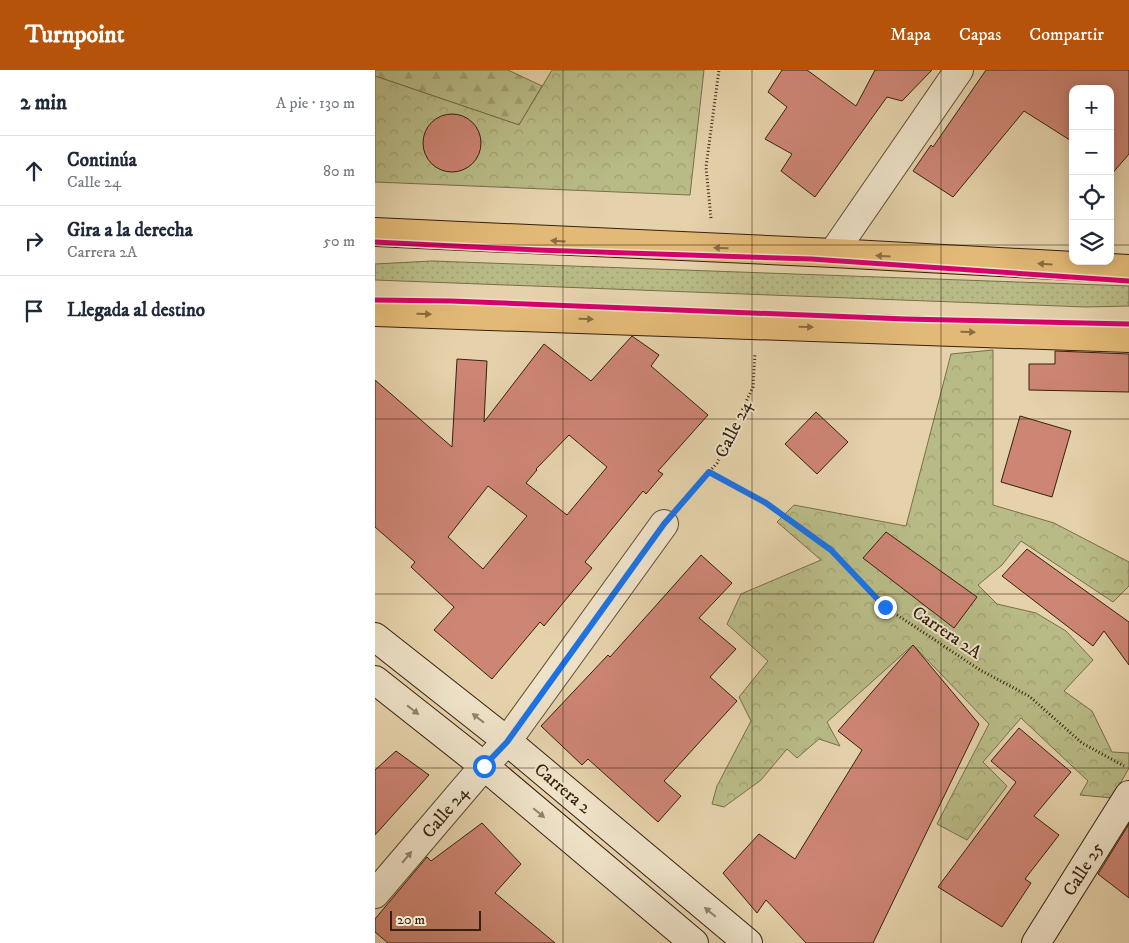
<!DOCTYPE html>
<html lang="es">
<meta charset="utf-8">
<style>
body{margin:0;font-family:"IM FELL DW Pica",serif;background:#f6f6f7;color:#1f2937}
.controls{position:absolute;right:15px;top:15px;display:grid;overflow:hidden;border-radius:10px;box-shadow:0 2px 12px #0003}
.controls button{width:45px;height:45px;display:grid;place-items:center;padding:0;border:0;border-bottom:1px solid #e0e1e3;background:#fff;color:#1f2937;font:25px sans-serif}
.scale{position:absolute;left:15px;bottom:12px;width:91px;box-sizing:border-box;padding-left:5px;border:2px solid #372010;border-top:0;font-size:14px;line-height:18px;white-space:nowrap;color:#372010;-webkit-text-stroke:4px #eee2c8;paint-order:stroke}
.stop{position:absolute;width:15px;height:15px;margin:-11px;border:4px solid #1a73e8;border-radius:50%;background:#fff}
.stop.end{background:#1a73e8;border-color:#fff;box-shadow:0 1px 5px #0008}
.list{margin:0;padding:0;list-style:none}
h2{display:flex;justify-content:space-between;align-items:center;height:65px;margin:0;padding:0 20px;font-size:21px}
h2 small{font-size:16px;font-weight:400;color:#747a83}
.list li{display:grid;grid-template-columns:32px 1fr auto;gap:15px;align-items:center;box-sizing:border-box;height:70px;padding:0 20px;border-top:1px solid #e0e1e3}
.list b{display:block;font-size:19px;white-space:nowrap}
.list p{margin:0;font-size:16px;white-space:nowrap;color:#747a83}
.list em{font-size:16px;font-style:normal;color:#747a83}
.icon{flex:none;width:28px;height:28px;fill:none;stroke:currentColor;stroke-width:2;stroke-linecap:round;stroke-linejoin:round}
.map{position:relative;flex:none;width:754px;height:873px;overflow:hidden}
header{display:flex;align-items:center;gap:30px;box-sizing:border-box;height:70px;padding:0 25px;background:#b45309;color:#fff}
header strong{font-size:24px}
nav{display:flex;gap:28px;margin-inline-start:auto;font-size:18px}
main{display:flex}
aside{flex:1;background:#fff}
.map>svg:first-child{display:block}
.forest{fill:url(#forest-firs);stroke:#786e4b}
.park{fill:url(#park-crowns);stroke:#786e4b}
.garden{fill:url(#garden-dots);stroke:#786e4b}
.building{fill:#cd8574;stroke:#372010;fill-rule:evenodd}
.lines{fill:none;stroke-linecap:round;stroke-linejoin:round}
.street-casing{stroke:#624c37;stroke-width:30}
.secondary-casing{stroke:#372010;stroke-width:30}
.primary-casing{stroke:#372010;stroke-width:30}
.path{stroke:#372010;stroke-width:3;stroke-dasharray:1 2.5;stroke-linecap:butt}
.street{stroke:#eee2c8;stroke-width:28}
.secondary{stroke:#eee2c8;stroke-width:28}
.primary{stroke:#e2b976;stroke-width:28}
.cycleway-casing{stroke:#eee2c8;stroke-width:8}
.cycleway{stroke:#d6006c;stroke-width:5}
.oneway{fill:#8c6c43}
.oneway2{fill:#92816c}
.route{stroke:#1a73e8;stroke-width:6}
.grid{fill:none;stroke:#372010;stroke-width:1;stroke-opacity:0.55}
.labels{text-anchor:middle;stroke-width:4;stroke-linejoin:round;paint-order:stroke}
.street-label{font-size:18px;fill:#372010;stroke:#eee2c8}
</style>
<header>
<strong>Turnpoint</strong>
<nav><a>Mapa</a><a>Capas</a><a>Compartir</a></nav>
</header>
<main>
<aside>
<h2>2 min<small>A pie · 130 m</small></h2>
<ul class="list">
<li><svg class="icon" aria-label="ahead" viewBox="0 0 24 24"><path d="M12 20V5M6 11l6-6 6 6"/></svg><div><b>Continúa</b><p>Calle 24</p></div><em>80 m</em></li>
<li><svg class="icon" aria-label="right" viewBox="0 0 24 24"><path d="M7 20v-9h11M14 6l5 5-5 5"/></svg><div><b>Gira a la derecha</b><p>Carrera 2A</p></div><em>50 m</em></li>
<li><svg class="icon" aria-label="arrive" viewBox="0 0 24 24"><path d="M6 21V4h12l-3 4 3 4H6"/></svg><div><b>Llegada al destino</b></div></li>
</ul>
</aside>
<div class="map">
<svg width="754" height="873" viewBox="0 0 754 873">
<defs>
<pattern id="forest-firs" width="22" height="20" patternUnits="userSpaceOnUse" patternTransform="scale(1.25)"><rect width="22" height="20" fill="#b8bb86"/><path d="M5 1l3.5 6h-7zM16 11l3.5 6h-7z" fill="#9fa073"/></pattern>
<pattern id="park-crowns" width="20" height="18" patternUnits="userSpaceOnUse" patternTransform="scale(1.25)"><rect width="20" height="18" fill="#b8bb86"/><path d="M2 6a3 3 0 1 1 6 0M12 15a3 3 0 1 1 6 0" fill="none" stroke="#9fa073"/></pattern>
<pattern id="garden-dots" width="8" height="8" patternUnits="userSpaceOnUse" patternTransform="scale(1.25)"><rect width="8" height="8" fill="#b8bb86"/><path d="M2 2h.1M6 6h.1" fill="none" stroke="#9fa073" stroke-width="1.8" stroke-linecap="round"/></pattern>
</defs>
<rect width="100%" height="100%" fill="#e5d2ab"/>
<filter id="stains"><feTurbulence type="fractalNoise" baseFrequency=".004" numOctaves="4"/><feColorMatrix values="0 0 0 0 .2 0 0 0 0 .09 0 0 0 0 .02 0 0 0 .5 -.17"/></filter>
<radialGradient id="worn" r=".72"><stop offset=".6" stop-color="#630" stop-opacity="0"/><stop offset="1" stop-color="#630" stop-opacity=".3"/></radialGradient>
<path class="forest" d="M0,0H133L167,16L144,55L0,6Z"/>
<g class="park">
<path d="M177,0H329L315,125L0,112V6L144,55Z"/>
<path d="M618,280V435L679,453L754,492V516L738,532L646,471L627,495L603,515L622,534L661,543L691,561L718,590L689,621L717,641L737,682L754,683V698L737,728L705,725L713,711L646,648L608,692L632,716L592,770L562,754L614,654L538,575L452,652L465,676L444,669L422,688L412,679L386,710L349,737L337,734L342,716L376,651L364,627L393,591L352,554L366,524L446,490L402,452L419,435L531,456L576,284Z"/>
</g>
<path class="garden" d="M57,191L754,216V236L711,237L0,210V194Z"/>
<g class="building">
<path d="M407,0H432L481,36L500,0H557L527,31L512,27L440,127L406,101L417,84L390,69L412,37L393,22Z"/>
<path d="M611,0H754V84L735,106V19H698V72L649,41L578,127L538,101L556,75L558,77Z"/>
<circle cx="77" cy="73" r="29"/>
<path d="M257,266L284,285L276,296L333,345L283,401L288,404L271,424L268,421L210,492L217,498L169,556L165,552L117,609L59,560L79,537L36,497L40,492L0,457V310L77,377L82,289L112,291L109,352L169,274L216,311ZM194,365L232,397L192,445L151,413L162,400L161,399ZM113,416L152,446L108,499L73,467Z"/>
<path d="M680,281L754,284V322L654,320V294H680Z"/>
<path d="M441,342L473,372L442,404L410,374Z"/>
<path d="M645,346L696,361L677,427L626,412Z"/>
<path d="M511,462L602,527L579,558L488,488Z"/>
<path d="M652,479L754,552V595L729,561L718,576L627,506Z"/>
<path d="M326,485L357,513L324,548L361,579L335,607L362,631L289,711L306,726L283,752L213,689L207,695L166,656L233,585L235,587Z"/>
<path d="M538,575L604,654L498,873H431L391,830L382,843L348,803L384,764L420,789L487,680L463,661Z"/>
<path d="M644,658L696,702L659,746L684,765L650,809L656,813L627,857L563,817L641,712L616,691Z"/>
<path d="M21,681L54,705L0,765V700Z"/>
<path d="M107,753L146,794L120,823L180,873H13L0,862V849L52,787L56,791Z"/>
<path d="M754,754V828L723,804Z"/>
</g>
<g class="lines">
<defs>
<g id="street">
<path d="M458,183L584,0"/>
<path d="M0,824L109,696L132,671L289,454"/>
</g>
<g id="secondary">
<path d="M0,567L132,671L373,873"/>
<path d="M0,610L109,696L319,873"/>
<path d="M661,873L754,725"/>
</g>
<g id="primary">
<path d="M0,162L458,183L754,199"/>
<path d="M0,242L754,268"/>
</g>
</defs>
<use href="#street" class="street-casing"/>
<use href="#secondary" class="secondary-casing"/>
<use href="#primary" class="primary-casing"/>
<g class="path">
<path d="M336,148L331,97L344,0"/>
<path d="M334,402L391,433L456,480L510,537L605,600L654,626L707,673L749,696"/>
<path d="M307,433L342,393L378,317L380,283"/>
</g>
<use href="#street" class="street"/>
<use href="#secondary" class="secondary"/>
<use href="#primary" class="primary"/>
<defs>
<g id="cycleway">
<path d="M0,172L162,180L436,189L754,211"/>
<path d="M0,230L76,231L530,249L754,254"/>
</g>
</defs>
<use href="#cycleway" class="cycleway-casing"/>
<use href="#cycleway" class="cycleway"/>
</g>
<defs><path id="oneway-solid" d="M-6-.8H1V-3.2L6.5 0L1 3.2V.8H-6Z" transform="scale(1.25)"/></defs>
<g class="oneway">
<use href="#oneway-solid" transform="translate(183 171) rotate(-177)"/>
<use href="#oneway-solid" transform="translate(346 178) rotate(-178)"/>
<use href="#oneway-solid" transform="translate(508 186) rotate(-177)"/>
<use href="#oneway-solid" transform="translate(670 194) rotate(-177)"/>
<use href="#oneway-solid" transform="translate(49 244) rotate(2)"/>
<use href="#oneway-solid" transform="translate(211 249) rotate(2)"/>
<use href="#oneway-solid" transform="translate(431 257) rotate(2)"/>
<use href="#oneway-solid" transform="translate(593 262) rotate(2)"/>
</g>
<g class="oneway2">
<use href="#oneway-solid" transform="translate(38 640) rotate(38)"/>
<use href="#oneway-solid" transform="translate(103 648) rotate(-142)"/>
<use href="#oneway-solid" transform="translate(164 743) rotate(40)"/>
<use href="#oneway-solid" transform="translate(32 787) rotate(-50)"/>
<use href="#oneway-solid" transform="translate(335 842) rotate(-140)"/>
</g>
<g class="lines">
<path class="route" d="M109,696L132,672L289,454L334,402L391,433L456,480L510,537"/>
</g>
<path class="grid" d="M188,0V873M377,0V873M566,0V873M0,175H698M735,175H754M0,349H754M0,524H754M0,698H754"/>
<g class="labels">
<g class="street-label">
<text transform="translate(358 359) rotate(-64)" y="6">Calle 24</text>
<text transform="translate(572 562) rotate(34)" y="6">Carrera 2A</text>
<text transform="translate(188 718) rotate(40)" y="6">Carrera 2</text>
<text transform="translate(70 742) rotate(-50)" y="6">Calle 24</text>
<text transform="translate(708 799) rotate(-58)" y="6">Calle 25</text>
</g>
</g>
<rect width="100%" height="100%" filter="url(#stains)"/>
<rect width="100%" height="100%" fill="url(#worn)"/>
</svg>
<div class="controls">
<button>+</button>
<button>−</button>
<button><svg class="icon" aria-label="locate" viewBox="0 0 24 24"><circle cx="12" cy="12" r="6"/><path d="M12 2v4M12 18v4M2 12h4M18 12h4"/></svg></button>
<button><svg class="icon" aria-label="layers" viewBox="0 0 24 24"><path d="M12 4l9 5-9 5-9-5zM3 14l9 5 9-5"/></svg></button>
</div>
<div class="scale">20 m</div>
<div class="stop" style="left:109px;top:696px"></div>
<div class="stop end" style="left:510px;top:537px"></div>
</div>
</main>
